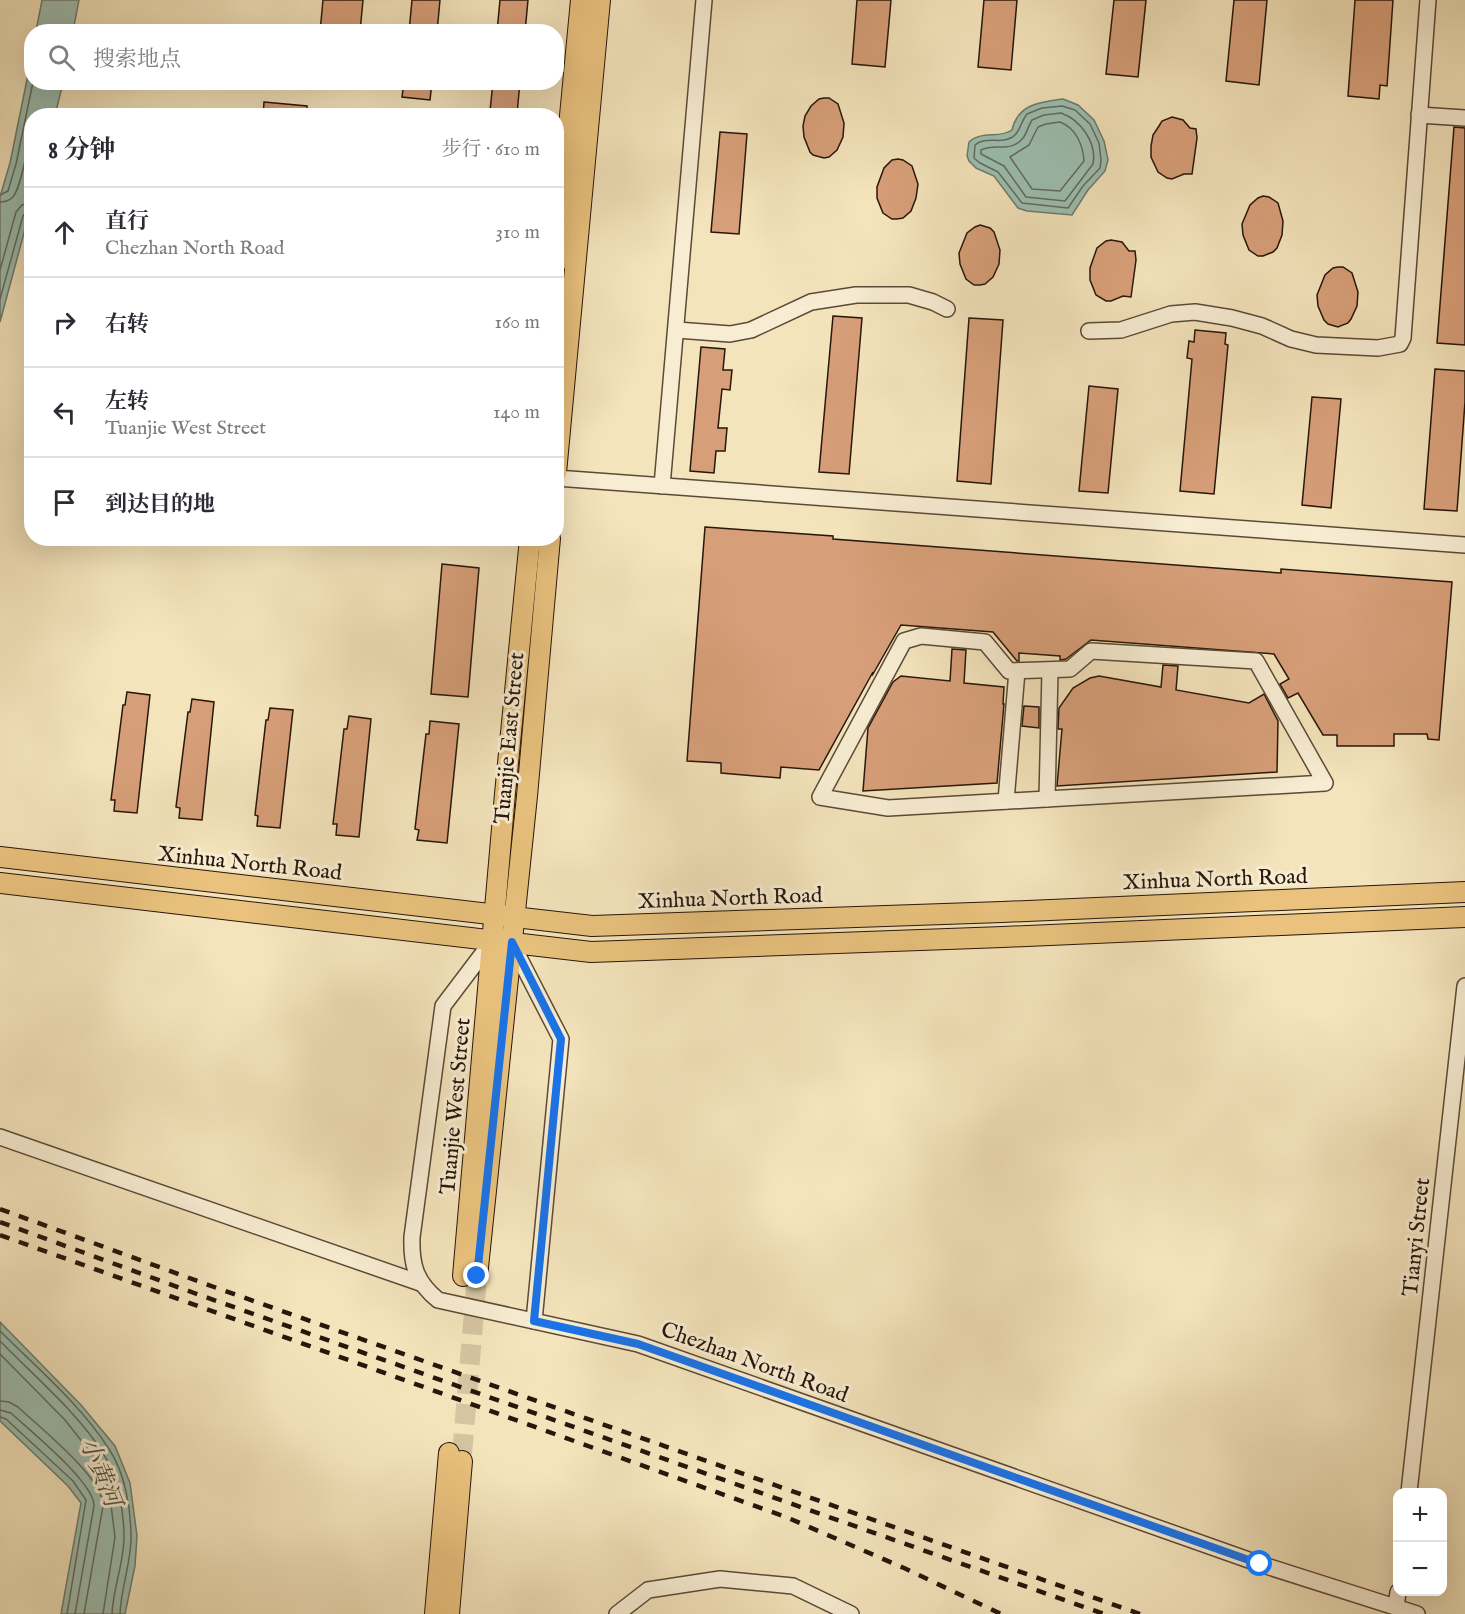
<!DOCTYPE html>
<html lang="zh">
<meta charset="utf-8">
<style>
body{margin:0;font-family:"IM FELL English","Noto Serif SC",serif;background:#f2f2f3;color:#2b2b33}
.controls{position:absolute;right:18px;bottom:18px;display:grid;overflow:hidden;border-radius:12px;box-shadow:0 6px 24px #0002}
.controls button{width:54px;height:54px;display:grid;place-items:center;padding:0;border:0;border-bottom:2px solid #e1e1e2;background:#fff;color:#2b2b33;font:30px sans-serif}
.stop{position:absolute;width:18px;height:18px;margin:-14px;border:4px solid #1a73e8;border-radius:50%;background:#fff}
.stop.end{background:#1a73e8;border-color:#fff;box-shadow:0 2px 6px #0008}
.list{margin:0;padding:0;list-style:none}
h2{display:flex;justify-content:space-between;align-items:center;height:78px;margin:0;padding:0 24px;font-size:26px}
h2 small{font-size:20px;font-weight:400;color:#7c7c81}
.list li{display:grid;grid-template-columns:39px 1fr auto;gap:18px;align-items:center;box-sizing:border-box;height:90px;padding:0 24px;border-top:2px solid #e1e1e2}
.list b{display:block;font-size:22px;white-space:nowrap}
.list p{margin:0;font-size:20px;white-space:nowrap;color:#7c7c81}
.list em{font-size:20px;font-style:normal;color:#7c7c81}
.icon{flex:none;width:33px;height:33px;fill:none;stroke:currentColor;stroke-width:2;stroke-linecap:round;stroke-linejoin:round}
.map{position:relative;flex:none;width:1465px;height:1614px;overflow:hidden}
.search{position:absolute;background:#fff;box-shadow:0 6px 24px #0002;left:24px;top:24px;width:540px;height:66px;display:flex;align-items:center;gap:15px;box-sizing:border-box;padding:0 21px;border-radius:24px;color:#7c7c81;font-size:22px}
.panel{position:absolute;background:#fff;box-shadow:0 6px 24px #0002;left:24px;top:108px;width:540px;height:438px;border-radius:24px}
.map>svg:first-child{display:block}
.water{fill:#9cbfb1;stroke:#6d7b6e;stroke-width:1.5}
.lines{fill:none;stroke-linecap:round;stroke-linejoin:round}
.shore{stroke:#626a5e;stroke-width:1.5}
.building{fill:#d79f79;stroke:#27160a;stroke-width:1.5}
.major-tunnel{stroke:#d5c5a1;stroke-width:20;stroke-dasharray:20 10;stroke-linecap:butt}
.minor-casing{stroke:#5a4a36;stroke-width:18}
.major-casing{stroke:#27160a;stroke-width:22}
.minor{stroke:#f8edd3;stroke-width:15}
.major{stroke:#eac27e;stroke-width:20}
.rail{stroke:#27160a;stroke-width:4.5;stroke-dasharray:10 10;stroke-linecap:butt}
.route{stroke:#1a73e8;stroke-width:8}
.labels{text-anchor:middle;stroke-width:6;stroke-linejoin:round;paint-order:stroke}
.street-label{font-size:22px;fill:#27160a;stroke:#f8edd3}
.water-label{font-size:24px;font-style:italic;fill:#505144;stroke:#f8edd3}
</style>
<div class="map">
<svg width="1465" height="1614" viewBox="0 0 1465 1614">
<rect width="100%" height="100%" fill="#f4e4bc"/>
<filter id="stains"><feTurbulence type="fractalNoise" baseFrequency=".00333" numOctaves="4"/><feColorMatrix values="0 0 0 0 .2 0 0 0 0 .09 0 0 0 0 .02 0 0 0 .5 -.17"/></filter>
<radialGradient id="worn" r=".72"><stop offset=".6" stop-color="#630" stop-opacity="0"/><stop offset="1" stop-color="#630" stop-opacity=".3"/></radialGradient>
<g class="water">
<path d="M42,0H79L73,31H36Z"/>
<path d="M31,60L32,82L63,83L55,115L32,116L31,207L0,322V197L10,163Z"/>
<path d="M1063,99L1078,105L1094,120L1104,141L1108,160L1105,171L1088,190L1072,215L1027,211L1018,208L994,176L976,168L969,161L967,156L969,142C982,130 999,139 1012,130C1018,104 1040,102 1063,99Z"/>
<path d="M0,1322L81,1405L115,1446L130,1483L137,1536L135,1566L125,1614H61L81,1503L68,1486L0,1421Z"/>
</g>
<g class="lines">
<g class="shore">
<path d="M1062,106L1075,110L1090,124L1099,143L1101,160L1100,168L1083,186L1068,208L1022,203L998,172L980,163L974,158L975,145C986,135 1004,146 1015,135C1020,130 1022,120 1027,114L1042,108Z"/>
<path d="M1061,113C1081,120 1097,143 1093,164L1065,201L1026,197L1004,166L981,154V150C994,143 1012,153 1023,138C1027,133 1028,126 1032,120L1044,115Z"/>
<path d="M1060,122C1076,128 1083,145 1084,161L1060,191L1032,189L1010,157L1029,145L1038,127L1046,124Z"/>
<path d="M0,195L8,191L16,164L33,82"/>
<path d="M0,202C5,202 9,201 13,197C22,186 28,143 32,128"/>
<path d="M0,270L16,212L22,205L32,203"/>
<path d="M0,299L23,216L26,212L32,211"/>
<path d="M0,1331C37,1368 80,1404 109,1449C125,1473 131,1508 131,1537C131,1563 121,1588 120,1614"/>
<path d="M0,1341C33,1375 78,1413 103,1453C117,1476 124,1509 124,1537C124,1563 113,1588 112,1614"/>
<path d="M0,1354L65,1420L95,1458L109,1489L115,1537L103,1614"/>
<path d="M0,1401L9,1402L18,1407C39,1427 104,1478 103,1506L84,1614"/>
<path d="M0,1410L11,1413C29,1430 95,1483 94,1506L75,1614"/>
<path d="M0,1417L6,1419L73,1481L86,1500L67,1614"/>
</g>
</g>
<g class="building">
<path d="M323,0H363L360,32H320Z"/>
<path d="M412,0H440L437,32H409Z"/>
<path d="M500,0H528L525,32H497Z"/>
<path d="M857,0H891L885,67L852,64Z"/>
<path d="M984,0H1017L1011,70L978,67Z"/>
<path d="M1114,0H1146L1138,77L1106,74Z"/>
<path d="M1234,0H1267L1259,85L1226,81Z"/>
<path d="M1355,0H1393L1387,86L1380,85L1379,99L1348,96Z"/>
<path d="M404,82H432L430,100L402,97Z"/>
<path d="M493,82H520L517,114L490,111Z"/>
<path d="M824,98H829L838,104L844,123L843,137L837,150L829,157L824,158L813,155L810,152L804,137L803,126L805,116L811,106L819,99Z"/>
<path d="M264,102L307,106V116H263Z"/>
<path d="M1172,117L1183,120L1190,128L1196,129L1197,138L1192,174H1184L1172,179L1167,178L1158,172L1151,157V146L1153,135L1159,126L1162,121Z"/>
<path d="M1454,127L1465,128V345L1437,343Z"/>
<path d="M720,132L747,134L739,234L711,232Z"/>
<path d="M898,159L903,160L912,166L918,184L916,198L911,211L903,218L897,219H892L883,213L877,198V187L884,168L892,160Z"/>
<path d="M1263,196L1269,197L1278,203L1283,221L1282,235L1277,248L1273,252L1263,256H1258L1249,250L1243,235L1242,224L1250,205L1258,198Z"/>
<path d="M980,225L990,228L994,232L1000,250L999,264L993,277L985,284L980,285H974L966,279L960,264L959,253L967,233L975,227Z"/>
<path d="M1111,240L1122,242L1129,251H1135L1136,260L1131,297L1123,296L1111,301H1106L1096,295L1090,280V268L1097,248L1106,241Z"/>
<path d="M1338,267H1343L1352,273L1358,292L1357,306L1351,319L1348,323L1338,327L1328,324L1324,320L1318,306L1317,295L1325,275L1333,268Z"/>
<path d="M833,316L862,318L849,474L819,472Z"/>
<path d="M969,318L1003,320L991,484L957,481Z"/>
<path d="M1195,330L1226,333L1225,344L1228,345L1214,494L1180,491L1192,359L1187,358L1189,341L1194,342Z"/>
<path d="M701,347L725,349L723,370H732L730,390L722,389L718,428H727L725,451H716L714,473L690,471Z"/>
<path d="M1435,369L1465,371V402L1457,511L1424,509Z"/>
<path d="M1089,386L1118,389L1108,493L1079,491Z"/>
<path d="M1312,397L1341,399L1331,508L1302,505Z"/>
<path d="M705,527L833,536V539L1281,573V569L1452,582L1439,740L1428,739L1427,734H1394V746H1337V735H1323L1298,693L1288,698L1280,684L1289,679L1274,654L1091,640L1066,659L1060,660V656L1019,653V661H1017L993,632L901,625L873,674V672L819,770L781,767L780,778L721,773V763L687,761Z"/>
<path d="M442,564L479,568L468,697L431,694Z"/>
<path d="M952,649L966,650L964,683L1004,687L1003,704H1004L997,783L863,791L868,728L893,682L901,676L950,681Z"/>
<path d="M1163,665L1178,666L1176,690L1249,703L1264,694L1278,721L1277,772L1057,786L1062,729H1058L1059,708L1073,688L1090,678L1099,676L1161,687Z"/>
<path d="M127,692L150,695L137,813L114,811L115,800H111L123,705H125Z"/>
<path d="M192,699L214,702L202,820L179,818L180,808L176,807L188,712H190Z"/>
<path d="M1024,706L1039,707V728L1022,726Z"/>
<path d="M270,708L293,710L280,828L257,826L258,816L255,815L266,720H268Z"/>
<path d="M349,716L371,719L359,837L336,835L337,824H333L344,729H347Z"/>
<path d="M430,721L459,724L447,843L417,840L419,830L415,829L426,734H429Z"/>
</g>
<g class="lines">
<path class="major-tunnel" d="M462,1454L477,1277"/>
<defs>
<g id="minor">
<path d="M1419,115L1465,118"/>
<path d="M677,330L730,334L751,330L811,302L856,295H909L933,302L947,309"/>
<path d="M1089,331L1121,330L1171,314L1195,312L1232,318L1262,326L1291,339L1316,345L1378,348L1400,344L1403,338L1428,0"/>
<path d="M556,478L1465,545"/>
<path d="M662,486L704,0"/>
<path d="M921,636L985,642L1009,671L1070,669L1091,651L1256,661L1325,783L888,808L820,797L904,641Z"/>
<path d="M1047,799L1050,671"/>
<path d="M1006,801L1017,671"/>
<path d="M493,940L443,1006L412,1237C411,1265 416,1282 438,1300L638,1344L1260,1564L1417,1614"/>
<path d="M511,942L561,1039L534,1321"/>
<path d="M0,1137L420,1283"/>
<path d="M1409,1492L1465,986"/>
<path d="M1396,1607L1398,1592"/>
<path d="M617,1614L648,1590L720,1579L793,1586L851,1614"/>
</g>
<g id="major">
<path d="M556,263L581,0"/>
<path d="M556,473L600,0"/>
<path d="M0,857L592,926L1002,912L1465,892"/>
<path d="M0,883L591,952L1003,937L1465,917"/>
<path d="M463,1276L505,794L530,538"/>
<path d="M477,1277L527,796L550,538"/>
<path d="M435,1614L449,1453"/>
<path d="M449,1614L462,1461"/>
</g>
</defs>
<use href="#minor" class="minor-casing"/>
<use href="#major" class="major-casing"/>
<use href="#minor" class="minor"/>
<use href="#major" class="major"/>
<g class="rail">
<path d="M0,1209L214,1287L1140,1614"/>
<path d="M0,1222L194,1293L1104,1614"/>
<path d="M0,1235L786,1517L904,1568L1001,1614"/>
</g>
</g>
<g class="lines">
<path class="route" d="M477,1276L512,942L561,1039L534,1321L638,1344L1260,1564"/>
</g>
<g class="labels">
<g class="street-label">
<text transform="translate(508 738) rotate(-85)" y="8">Tuanjie East Street</text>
<text transform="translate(250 862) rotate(6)" y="8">Xinhua North Road</text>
<text transform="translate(1215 878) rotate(-2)" y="8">Xinhua North Road</text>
<text transform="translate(730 897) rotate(-2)" y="8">Xinhua North Road</text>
<text transform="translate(454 1106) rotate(-85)" y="8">Tuanjie West Street</text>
<text transform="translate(1415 1237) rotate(-84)" y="8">Tianyi Street</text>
<text transform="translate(755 1361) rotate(20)" y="8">Chezhan North Road</text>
</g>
<g class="water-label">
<text transform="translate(101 1472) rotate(68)" y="8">小黄河</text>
</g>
</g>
<rect width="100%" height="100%" filter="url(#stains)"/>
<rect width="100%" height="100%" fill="url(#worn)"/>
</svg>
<div class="controls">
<button>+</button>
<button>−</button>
</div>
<div class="stop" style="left:1260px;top:1564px"></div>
<div class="stop end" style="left:477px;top:1276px"></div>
<div class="search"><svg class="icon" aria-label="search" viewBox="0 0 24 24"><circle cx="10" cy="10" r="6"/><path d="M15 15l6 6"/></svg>搜索地点</div>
<section class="panel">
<h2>8 分钟<small>步行 · 610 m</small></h2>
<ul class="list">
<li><svg class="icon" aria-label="ahead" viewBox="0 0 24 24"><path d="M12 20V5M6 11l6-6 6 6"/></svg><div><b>直行</b><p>Chezhan North Road</p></div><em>310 m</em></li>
<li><svg class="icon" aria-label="right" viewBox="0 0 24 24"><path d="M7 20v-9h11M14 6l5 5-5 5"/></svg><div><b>右转</b></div><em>160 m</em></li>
<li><svg class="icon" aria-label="left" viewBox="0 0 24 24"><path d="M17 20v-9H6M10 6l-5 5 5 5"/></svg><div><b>左转</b><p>Tuanjie West Street</p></div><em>140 m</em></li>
<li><svg class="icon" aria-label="arrive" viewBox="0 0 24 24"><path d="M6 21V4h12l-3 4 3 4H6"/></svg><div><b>到达目的地</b></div></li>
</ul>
</section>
</div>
